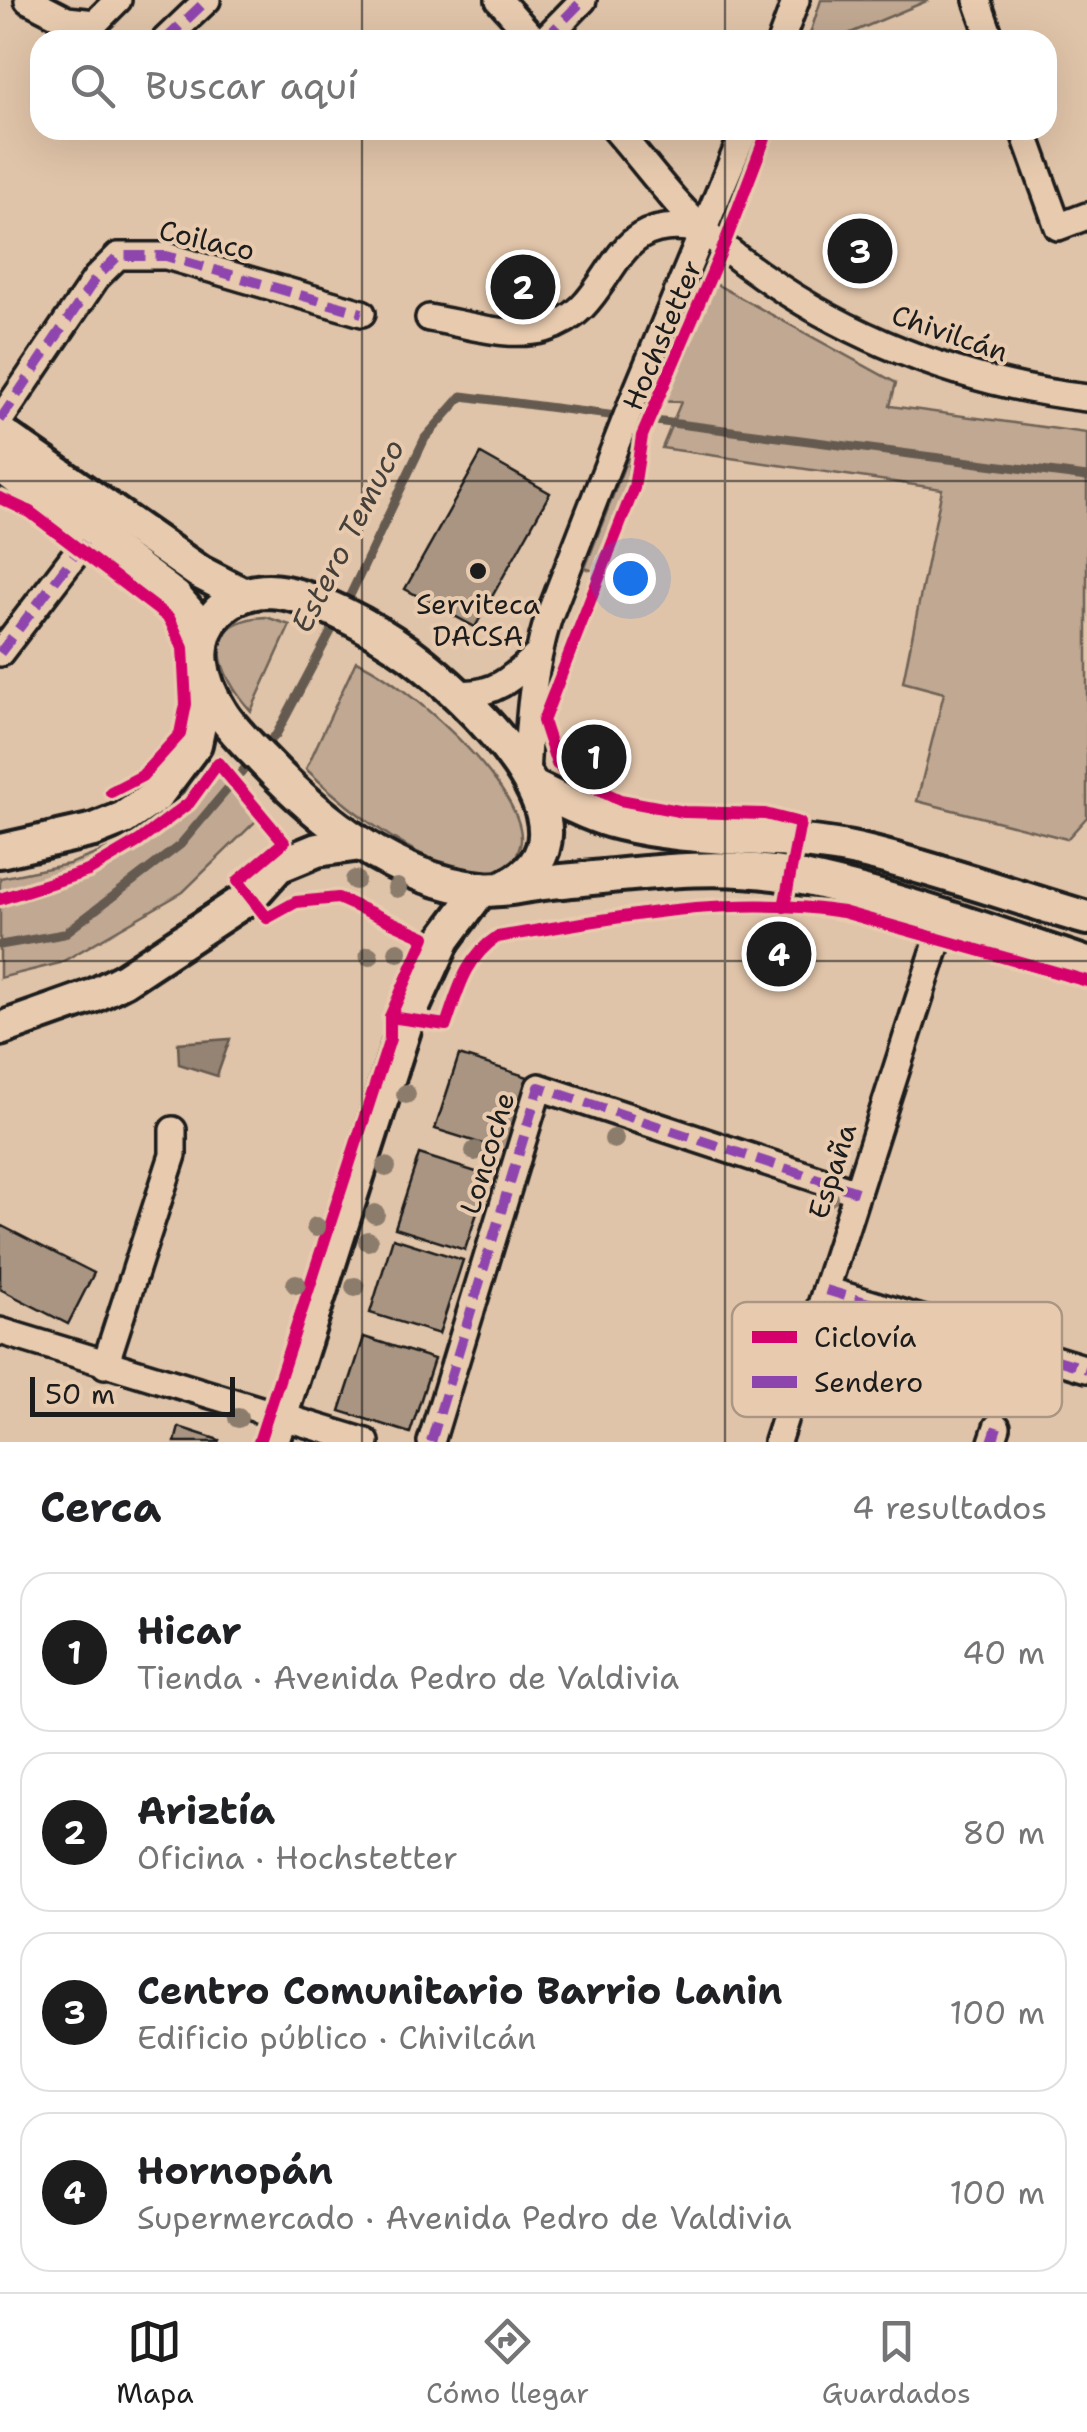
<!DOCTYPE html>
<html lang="es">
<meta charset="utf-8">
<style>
body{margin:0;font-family:"Shantell Sans",sans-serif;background:#f2f2f2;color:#202124}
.scale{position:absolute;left:30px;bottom:25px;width:205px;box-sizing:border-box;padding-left:10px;border:5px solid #1c1c1c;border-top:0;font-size:28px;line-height:35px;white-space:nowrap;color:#1c1c1c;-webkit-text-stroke:8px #e8cbaf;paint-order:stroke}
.you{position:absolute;left:630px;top:578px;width:35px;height:35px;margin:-25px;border:8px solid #fff;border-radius:50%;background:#1a73e8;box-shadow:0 0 0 15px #1a73e833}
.badge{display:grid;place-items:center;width:65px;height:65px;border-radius:50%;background:#1c1c1c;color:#fff;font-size:32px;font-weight:700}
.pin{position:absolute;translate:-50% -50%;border:5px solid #fff;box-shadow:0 2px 10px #0006}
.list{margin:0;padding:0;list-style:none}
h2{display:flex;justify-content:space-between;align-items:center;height:130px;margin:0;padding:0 40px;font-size:42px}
h2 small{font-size:32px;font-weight:400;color:#757577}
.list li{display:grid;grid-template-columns:65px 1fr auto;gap:30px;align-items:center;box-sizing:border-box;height:160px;margin:0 20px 20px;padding:0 20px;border:2px solid #e0e0e0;border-radius:30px}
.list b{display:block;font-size:38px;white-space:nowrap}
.list p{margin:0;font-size:32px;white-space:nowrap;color:#757577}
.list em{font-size:32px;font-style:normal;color:#757577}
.icon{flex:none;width:55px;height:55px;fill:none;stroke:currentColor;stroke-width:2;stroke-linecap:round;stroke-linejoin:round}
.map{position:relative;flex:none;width:1087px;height:1442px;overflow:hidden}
.search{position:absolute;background:#fff;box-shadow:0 10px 40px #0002;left:30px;right:30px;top:30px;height:110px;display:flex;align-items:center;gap:25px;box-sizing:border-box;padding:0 35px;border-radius:30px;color:#757577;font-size:38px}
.sheet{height:850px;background:#fff}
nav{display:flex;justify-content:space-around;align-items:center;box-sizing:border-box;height:140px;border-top:2px solid #e0e0e0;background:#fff;font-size:28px;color:#757577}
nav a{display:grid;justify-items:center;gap:5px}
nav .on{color:#1c1c1c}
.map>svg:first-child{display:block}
.green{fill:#c0a892;stroke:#6e6257;stroke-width:2.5}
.water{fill:#958373;stroke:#655a50;stroke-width:2.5}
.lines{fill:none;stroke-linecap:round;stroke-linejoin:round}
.stream{stroke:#655a50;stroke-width:9}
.building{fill:#a99582;stroke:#1c1c1c;stroke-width:2.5}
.minor-casing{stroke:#1c1c1c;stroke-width:32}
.major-casing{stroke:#1c1c1c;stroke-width:40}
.minor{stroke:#e8cbaf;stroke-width:25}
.major{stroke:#e8cbaf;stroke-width:32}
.quiet{stroke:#8e44ad;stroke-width:10;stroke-dasharray:20 10;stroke-linecap:butt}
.cycleway-casing{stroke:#e8cbaf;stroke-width:19}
.cycleway{stroke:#d6006c;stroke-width:12}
.tree{fill:#8b7b6c}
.grid{fill:none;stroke:#1c1c1c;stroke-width:2.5;stroke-opacity:0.55}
.poi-dot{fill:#1c1c1c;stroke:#e8cbaf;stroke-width:4}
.labels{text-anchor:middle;stroke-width:8;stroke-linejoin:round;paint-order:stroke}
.street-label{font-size:28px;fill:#1c1c1c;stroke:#e8cbaf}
.poi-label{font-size:28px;fill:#1c1c1c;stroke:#e8cbaf}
.water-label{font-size:30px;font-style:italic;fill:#46403a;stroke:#e8cbaf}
.key{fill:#e8cbaf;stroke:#ab9683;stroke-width:2.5}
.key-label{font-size:28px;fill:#1c1c1c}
</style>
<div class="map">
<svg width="1087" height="1442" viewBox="0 0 1087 1442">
<rect width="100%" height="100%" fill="#e0c4a9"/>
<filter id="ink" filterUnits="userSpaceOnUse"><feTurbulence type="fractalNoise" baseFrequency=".01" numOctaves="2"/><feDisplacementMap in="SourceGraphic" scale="20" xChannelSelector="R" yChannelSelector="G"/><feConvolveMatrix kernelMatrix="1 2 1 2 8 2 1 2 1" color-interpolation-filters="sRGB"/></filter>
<g filter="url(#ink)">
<g class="green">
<path d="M821,0H929L834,40H808Z"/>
<path d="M714,283L896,383L890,406L1087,433V817L1067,839L917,801L944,693L903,682L942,489L662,448L681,402L652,401L701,293Z"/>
<path d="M629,454L627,486L596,572L585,568Z"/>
<path d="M266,617L290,625L251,711C219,676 196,620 266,617Z"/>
<path d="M356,661C403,680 524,786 521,840C521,847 516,856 514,862C507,865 500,870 493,871C433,879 346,808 306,769Z"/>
<path d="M211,767L257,820L183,892L60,963L0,978V878L69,864L138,838Z"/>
</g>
<path class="water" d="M230,1039L217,1076L179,1064L178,1043Z"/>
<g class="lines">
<g class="stream">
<path d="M345,606L425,438L462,396L1087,477"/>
<path d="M262,748L276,735L337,620"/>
<path d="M0,945L64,934L180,845L252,760"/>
</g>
</g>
<g class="building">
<path d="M481,454L550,493L475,627L405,589Z"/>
<path d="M459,1055L528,1077L505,1151L435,1129Z"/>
<path d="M419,1154L489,1176L465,1250L395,1228Z"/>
<path d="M0,1225L94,1273L68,1324L0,1289Z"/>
<path d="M393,1238L463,1260L439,1334L370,1313Z"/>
<path d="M364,1337L434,1359L410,1433L340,1411Z"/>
<path d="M179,1427L219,1440L218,1442H175Z"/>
</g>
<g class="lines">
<defs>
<g id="minor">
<path d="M28,0L67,20L95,23L118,0"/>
<path d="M499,0L535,40"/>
<path d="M977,0L991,40"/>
<path d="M165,40L207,0"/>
<path d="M544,40L583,0"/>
<path d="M781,40L796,0"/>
<path d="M616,130C645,163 673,203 707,233C814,325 947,382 1087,398"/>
<path d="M1023,130L1058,227L1087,216"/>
<path d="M429,318C466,324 509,339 545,329C622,307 601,206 705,231"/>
<path d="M0,420L96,278L118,256H166L362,313"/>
<path d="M0,653L91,534"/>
<path d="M456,693C493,697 513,678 538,654"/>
<path d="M526,775C529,721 532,671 548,619L637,390L745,130"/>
<path d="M826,1290L1087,1369"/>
<path d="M0,1331L366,1442"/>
<path d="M105,1365L173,1155V1130"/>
<path d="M431,1442L539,1087L857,1192"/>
<path d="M777,1442L945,918"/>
<path d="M992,1442L997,1427"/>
</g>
<g id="major">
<path d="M0,433L199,572L244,595"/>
<path d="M0,465L175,597L194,619L203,638"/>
<path d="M535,788C563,801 590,816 619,823C699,843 781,833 861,851C937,869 1012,896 1087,918"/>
<path d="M0,851L94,830L124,818L156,796L195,744L207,686"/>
<path d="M507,886C616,833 462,693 411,655C377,630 311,592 268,591C250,591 232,598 219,611C190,641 201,681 221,712C232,730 248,744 262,759C320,820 393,880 481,889C500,892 530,884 551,882C632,875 711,861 793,876C893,896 990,932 1087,964"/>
<path d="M0,1029L93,996L124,980L251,896L278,866L317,850L361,844"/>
<path d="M272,1442L407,1020L444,939L481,889"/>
</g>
</defs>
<use href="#minor" class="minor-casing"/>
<use href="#major" class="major-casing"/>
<use href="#minor" class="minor"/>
<use href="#major" class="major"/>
<g class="quiet">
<path d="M165,40L207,0"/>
<path d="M544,40L583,0"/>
<path d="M0,420L96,278L118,256H166L362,313"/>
<path d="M0,653L91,534"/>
<path d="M826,1290L1087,1369"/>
<path d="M431,1442L539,1087L857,1192"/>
<path d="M992,1442L997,1427"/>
</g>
<defs>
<g id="cycleway">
<path d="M768,130L724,245L642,436L634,488L543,721L557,764L586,784L620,800L684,812L765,814L800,823L784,907"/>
<path d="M0,498L30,512L169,618L183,648L186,704L180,734L142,776L111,792"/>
<path d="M0,899L88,871L139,841L189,803L218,763L284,842L238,881L267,918L296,902L338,898L425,937L390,1017V1039L259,1442"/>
<path d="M390,1017L446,1025C458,991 465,958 497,937C612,919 727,893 843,912L1087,981"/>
</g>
</defs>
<use href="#cycleway" class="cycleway-casing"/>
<use href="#cycleway" class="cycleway"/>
</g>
<g class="tree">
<circle cx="355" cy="880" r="10"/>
<circle cx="397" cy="888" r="10"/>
<circle cx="398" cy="952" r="10"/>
<circle cx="369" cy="956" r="10"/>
<circle cx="406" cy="1094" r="10"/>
<circle cx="614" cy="1139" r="10"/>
<circle cx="475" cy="1151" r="10"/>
<circle cx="386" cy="1167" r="10"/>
<circle cx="828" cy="1197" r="10"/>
<circle cx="375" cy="1214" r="10"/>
<circle cx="316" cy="1227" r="10"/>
<circle cx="368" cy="1241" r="10"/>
<circle cx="296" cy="1284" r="10"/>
<circle cx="355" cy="1287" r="10"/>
<circle cx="238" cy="1418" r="10"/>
</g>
</g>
<path class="grid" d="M362,0V40M725,0V40M362,130V1442M725,130V1442M0,481H1087M0,961H1087"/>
<circle class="poi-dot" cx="478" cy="571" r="10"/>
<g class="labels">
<g class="street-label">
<text transform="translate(207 240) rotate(13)" y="10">Coilaco</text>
<text transform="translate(950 333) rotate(19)" y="10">Chivilcán</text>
<text transform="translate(662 335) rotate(-67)" y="10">Hochstetter</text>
<text transform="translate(487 1153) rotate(-73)" y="10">Loncoche</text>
<text transform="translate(832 1171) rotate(-72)" y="10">España</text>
</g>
<g class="poi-label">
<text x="478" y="614">Serviteca<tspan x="478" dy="32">DACSA</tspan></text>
</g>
<g class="water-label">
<text transform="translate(348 536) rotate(-63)" y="10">Estero Temuco</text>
</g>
</g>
<rect x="732" y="1302" width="330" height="115" rx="15" class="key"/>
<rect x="752" y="1331" width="45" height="12" fill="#d6006c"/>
<rect x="752" y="1376" width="45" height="12" fill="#8e44ad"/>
<g class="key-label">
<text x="814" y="1347">Ciclovía</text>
<text x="814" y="1392">Sendero</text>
</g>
</svg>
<div class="scale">50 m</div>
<div class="you"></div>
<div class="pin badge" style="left:594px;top:757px">1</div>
<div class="pin badge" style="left:523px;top:287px">2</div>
<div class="pin badge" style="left:860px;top:251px">3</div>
<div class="pin badge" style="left:779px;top:954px">4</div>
<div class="search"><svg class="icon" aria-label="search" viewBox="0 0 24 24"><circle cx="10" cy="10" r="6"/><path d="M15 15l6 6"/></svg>Buscar aquí</div>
</div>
<section class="sheet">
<h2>Cerca<small>4 resultados</small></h2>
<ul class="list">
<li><span class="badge">1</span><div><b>Hicar</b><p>Tienda · Avenida Pedro de Valdivia</p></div><em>40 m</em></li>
<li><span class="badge">2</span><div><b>Ariztía</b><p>Oficina · Hochstetter</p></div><em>80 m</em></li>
<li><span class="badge">3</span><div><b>Centro Comunitario Barrio Lanin</b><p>Edificio público · Chivilcán</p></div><em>100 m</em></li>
<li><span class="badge">4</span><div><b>Hornopán</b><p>Supermercado · Avenida Pedro de Valdivia</p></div><em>100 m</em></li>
</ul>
</section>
<nav>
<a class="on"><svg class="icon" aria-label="map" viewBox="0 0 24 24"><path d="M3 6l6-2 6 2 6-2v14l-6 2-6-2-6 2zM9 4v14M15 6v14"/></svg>Mapa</a>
<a><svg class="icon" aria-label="directions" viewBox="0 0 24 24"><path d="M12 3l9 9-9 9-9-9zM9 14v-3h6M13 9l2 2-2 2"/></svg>Cómo llegar</a>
<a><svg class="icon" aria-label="saved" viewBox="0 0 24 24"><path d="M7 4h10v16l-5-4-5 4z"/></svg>Guardados</a>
</nav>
